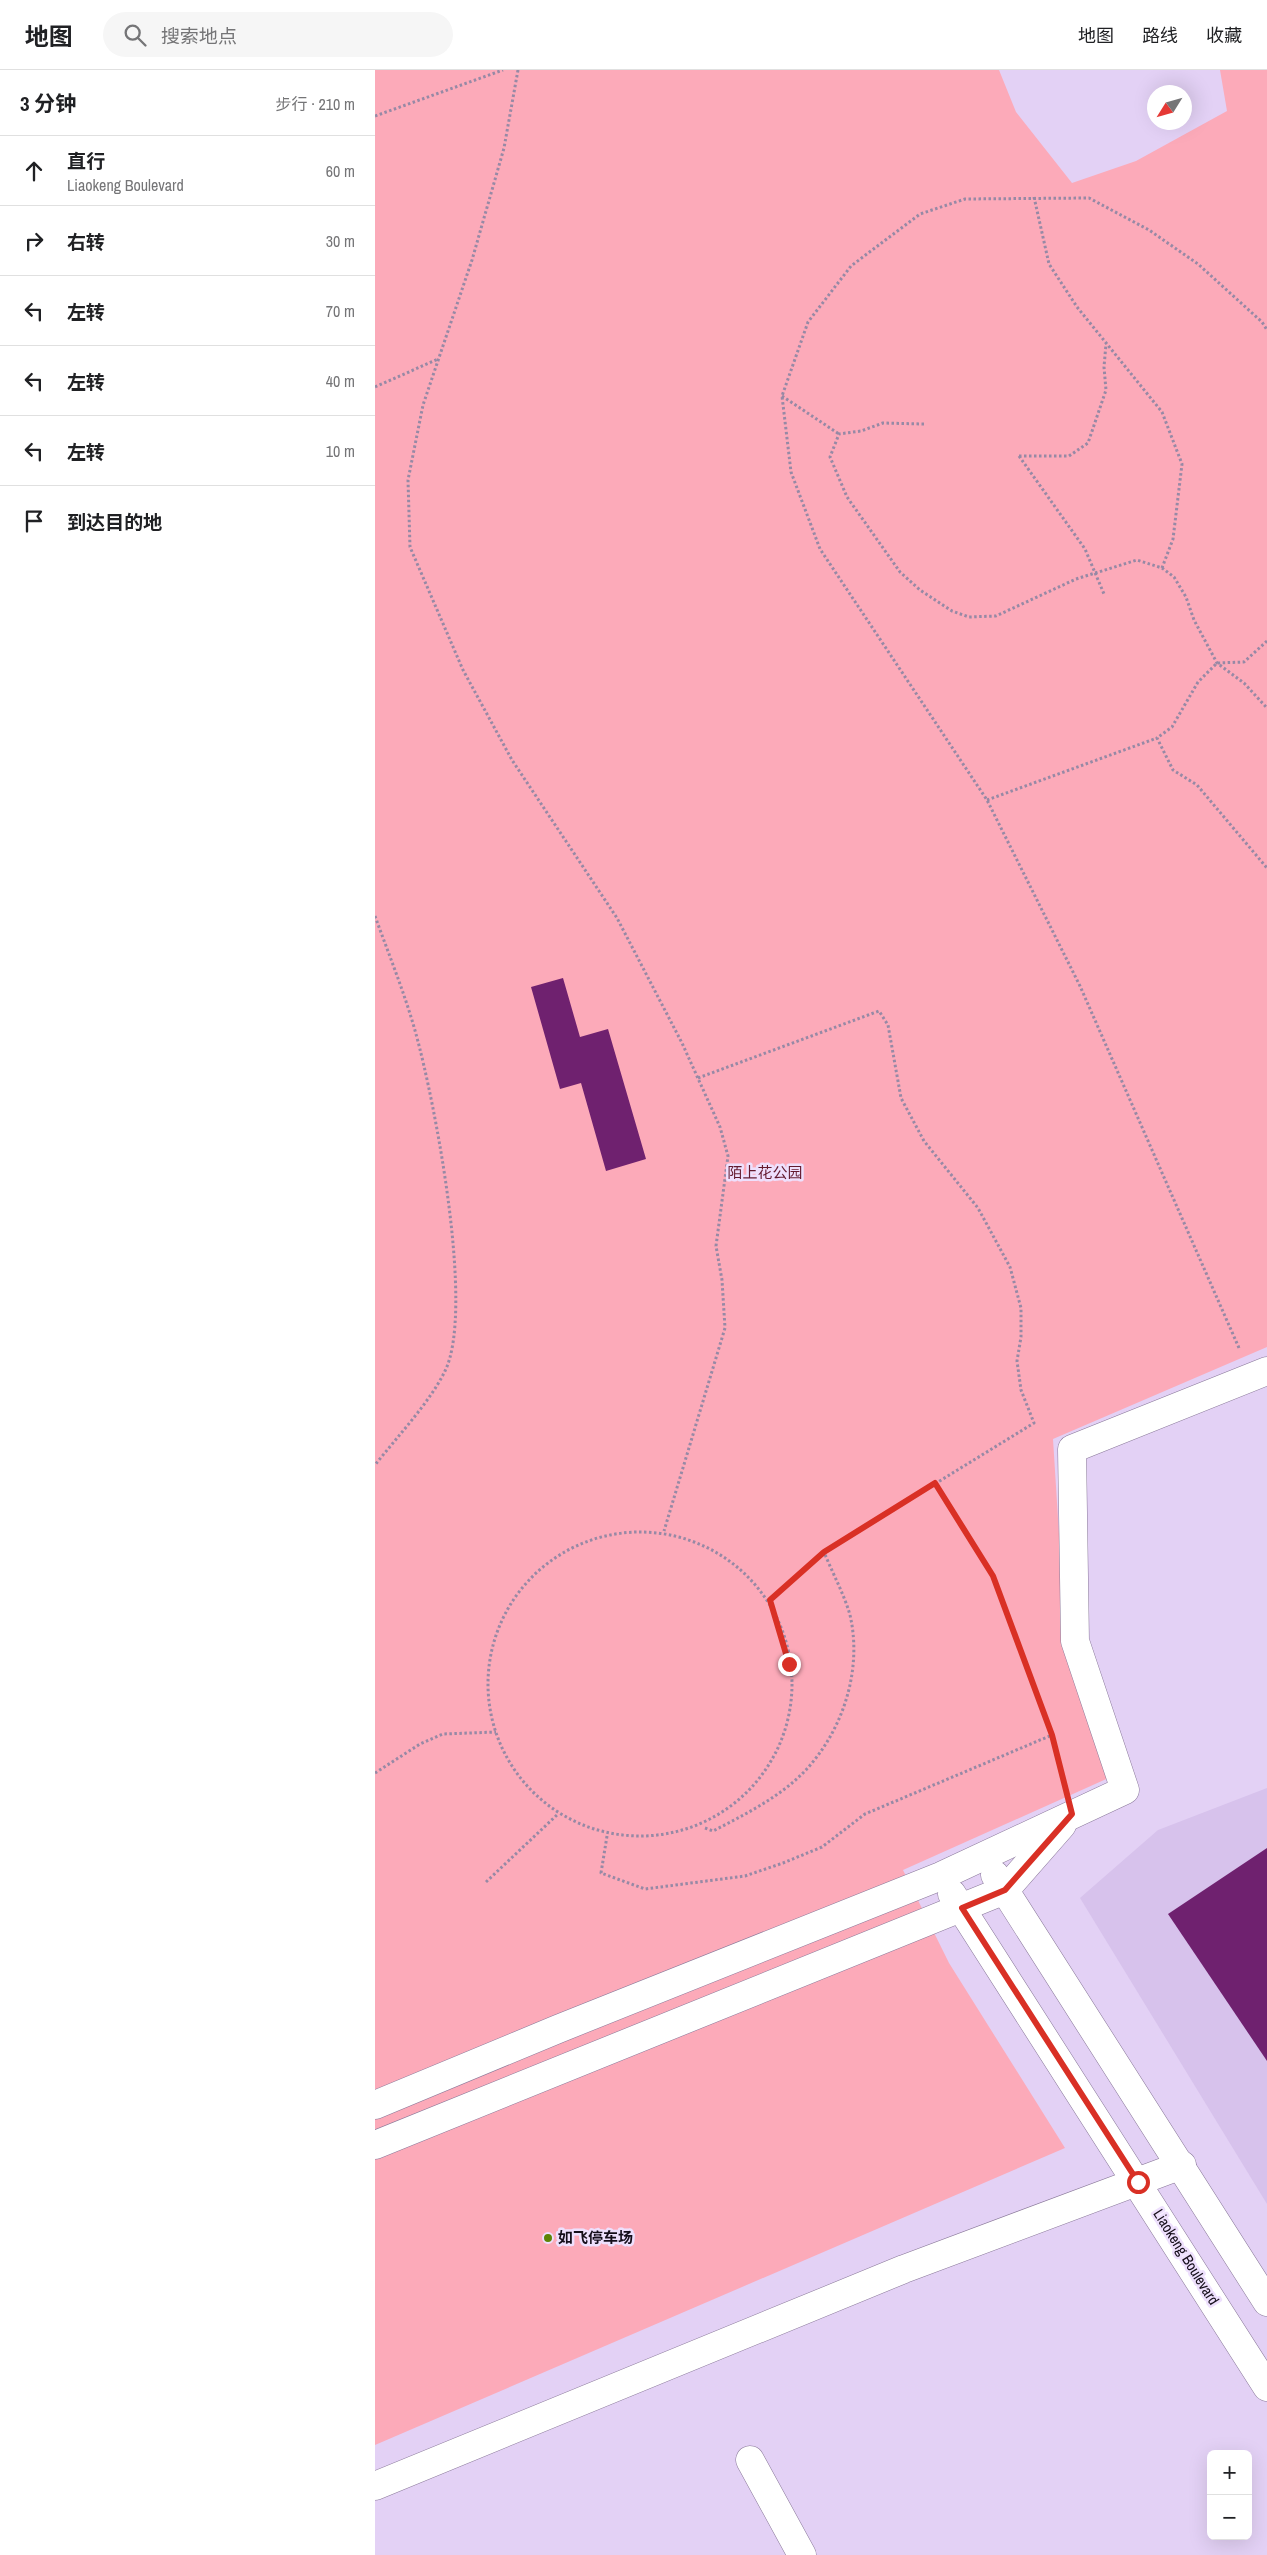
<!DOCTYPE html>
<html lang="zh">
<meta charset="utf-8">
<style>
body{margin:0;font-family:"Archivo Narrow","Noto Sans SC",sans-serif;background:#f6f6f6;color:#202124}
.controls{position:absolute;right:15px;bottom:15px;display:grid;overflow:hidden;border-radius:8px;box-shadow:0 5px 20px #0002}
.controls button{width:45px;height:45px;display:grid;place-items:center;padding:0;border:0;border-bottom:1px solid #e0e0e0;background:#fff;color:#202124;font:25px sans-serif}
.compass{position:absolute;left:772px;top:15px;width:45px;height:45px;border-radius:50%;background:#fff;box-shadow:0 5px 20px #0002;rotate:233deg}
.stop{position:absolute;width:15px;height:15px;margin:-11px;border:4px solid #d93025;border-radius:50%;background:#fff}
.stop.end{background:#d93025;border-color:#fff;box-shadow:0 1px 5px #0008}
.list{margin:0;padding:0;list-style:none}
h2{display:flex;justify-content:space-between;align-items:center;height:65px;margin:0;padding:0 20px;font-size:21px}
h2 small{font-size:16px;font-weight:400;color:#757577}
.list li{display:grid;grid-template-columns:32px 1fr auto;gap:15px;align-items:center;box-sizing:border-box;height:70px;padding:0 20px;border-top:1px solid #e0e0e0}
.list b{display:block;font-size:19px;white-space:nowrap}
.list p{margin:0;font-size:16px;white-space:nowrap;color:#757577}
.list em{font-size:16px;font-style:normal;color:#757577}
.icon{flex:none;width:28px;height:28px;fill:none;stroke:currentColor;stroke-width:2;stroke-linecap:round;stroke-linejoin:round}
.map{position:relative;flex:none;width:892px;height:2485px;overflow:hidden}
header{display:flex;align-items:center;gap:30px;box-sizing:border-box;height:70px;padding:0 25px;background:#fff;border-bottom:1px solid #e0e0e0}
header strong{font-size:24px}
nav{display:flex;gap:28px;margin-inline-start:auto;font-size:18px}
.search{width:350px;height:45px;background:#f6f6f6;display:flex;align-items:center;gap:12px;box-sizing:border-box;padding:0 18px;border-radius:28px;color:#757577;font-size:19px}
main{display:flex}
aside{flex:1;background:#fff}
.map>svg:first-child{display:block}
.built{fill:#d7c2ec}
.green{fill:#fcaab9}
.building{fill:#6f216f}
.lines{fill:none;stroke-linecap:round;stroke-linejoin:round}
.minor-casing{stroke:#897899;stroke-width:29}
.tertiary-casing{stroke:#897899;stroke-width:29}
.path{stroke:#9789a5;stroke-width:3;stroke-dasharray:2.5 2.5;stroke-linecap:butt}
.minor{stroke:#fff;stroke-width:28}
.tertiary{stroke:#fff;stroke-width:28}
.route{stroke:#d93025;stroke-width:6}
.poi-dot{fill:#5d8407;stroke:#eee0fd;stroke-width:2}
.labels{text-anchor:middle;stroke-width:5;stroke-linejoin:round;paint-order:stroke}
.park-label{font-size:15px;fill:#631a2f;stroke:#eee0fd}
.poi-label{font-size:15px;font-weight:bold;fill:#150e1a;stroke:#eee0fd;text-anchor:start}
.street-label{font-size:15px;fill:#150e1a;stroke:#eee0fd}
</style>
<header>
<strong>地图</strong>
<div class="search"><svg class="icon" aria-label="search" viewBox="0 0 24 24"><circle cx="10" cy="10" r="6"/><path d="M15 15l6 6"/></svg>搜索地点</div>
<nav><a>地图</a><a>路线</a><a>收藏</a></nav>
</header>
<main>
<aside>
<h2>3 分钟<small>步行 · 210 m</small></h2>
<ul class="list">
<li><svg class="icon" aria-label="ahead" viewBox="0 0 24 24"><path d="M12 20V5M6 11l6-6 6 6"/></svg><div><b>直行</b><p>Liaokeng Boulevard</p></div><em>60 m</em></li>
<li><svg class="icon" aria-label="right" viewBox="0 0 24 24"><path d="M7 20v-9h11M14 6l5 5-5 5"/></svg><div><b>右转</b></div><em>30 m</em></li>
<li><svg class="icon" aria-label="left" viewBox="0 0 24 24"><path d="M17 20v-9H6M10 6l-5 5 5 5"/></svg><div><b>左转</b></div><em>70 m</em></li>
<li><svg class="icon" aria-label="left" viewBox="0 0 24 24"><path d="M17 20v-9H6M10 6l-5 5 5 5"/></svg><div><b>左转</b></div><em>40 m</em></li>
<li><svg class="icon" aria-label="left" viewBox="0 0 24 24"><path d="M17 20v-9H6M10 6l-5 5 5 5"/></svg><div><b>左转</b></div><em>10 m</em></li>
<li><svg class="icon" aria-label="arrive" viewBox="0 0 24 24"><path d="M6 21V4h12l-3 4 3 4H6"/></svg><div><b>到达目的地</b></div></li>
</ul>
</aside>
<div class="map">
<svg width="892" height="2485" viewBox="0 0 892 2485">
<rect width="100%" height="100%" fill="#e3d1f5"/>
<path class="built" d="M892,1718V2134L705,1828L783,1760Z"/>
<path class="green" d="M0,0H624L641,42L697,113L761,91L852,41L845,0H892V1277L678,1369L691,1575L738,1706L528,1800L574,1893L690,2078L0,2375Z"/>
<g class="building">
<path d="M188,908L205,967L233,959L271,1089L231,1101L206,1013L185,1019L156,917Z"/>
<path d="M892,1778V1991L793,1844Z"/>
</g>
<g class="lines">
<defs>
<g id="minor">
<path d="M375,2390L427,2485"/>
<path d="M0,2416L529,2199L807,2095"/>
</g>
<g id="tertiary">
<path d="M620,1805L892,2232"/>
<path d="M577,1824L892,2317"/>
<path d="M0,2035L183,1959L566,1806L750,1720L700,1571L697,1379L892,1301"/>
<path d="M0,2075L630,1820L687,1755"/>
</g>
</defs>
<use href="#minor" class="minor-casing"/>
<use href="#tertiary" class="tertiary-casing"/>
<g class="path">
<path d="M143,0L129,78L97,190L48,335L33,410L35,477L88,600L137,690L242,848L307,973L345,1057L353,1086L341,1176L347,1210L350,1258L289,1461"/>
<path d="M0,46L128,0"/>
<path d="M659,127L674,194L702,237L787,342L807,394L798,469L787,498"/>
<path d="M0,317L63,289"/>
<path d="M407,326L464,364"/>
<path d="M549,354L508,353L486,361L464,364L455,387L472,427L525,502L545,520L577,541L594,547L621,546L701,509L762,490L787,498L799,507L811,527L819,550L842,593L869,613L892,638"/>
<path d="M644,386H694L713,373L731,320L729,297L731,274"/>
<path d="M644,386L710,479L729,524"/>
<path d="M892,571L869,592L842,593L823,612L797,657L782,668L798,700L822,715L892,798"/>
<path d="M612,730L782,668"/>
<path d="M0,846C14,885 30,924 41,964C60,1033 100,1240 70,1301C55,1332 22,1367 0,1395"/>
<path d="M323,1008L504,941L513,955L526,1028L549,1071L603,1138L635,1197L646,1238V1267L642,1291L646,1320L659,1353L449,1482L395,1530"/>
<path d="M864,1278L705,916L612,730L445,479L416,402L407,326L433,252L476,196L545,144L590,129L714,128L774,160L823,194L887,252L892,260"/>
<path d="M560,1413L618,1506L677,1665L689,1714"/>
<circle cx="265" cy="1614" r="152"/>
<path d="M0,1703L45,1674L68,1664L121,1662"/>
<path d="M330,1758L338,1761C369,1745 403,1728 428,1703C467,1663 488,1601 475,1545C469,1524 457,1502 449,1482"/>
<path d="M232,1766L226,1803L270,1819L370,1806L408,1793L447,1777L490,1744L677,1665"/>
<path d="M111,1812L183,1744"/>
</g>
<use href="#minor" class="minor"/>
<use href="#tertiary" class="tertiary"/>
</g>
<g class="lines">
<path class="route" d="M414,1594L395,1530L449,1482L560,1413L618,1506L677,1665L697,1744L630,1820L587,1838L763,2112"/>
</g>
<circle class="poi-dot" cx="173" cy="2168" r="5"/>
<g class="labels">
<g class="park-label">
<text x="390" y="1108">陌上花公园</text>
</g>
<g class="poi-label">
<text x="183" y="2173">如飞停车场</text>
</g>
<g class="street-label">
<text transform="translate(811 2187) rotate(58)" y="5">Liaokeng Boulevard</text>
</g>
</g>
</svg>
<div class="controls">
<button>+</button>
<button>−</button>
</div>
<svg class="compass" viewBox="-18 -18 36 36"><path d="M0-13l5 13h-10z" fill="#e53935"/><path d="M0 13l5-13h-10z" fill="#757577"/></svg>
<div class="stop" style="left:763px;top:2112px"></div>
<div class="stop end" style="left:414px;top:1594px"></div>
</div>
</main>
